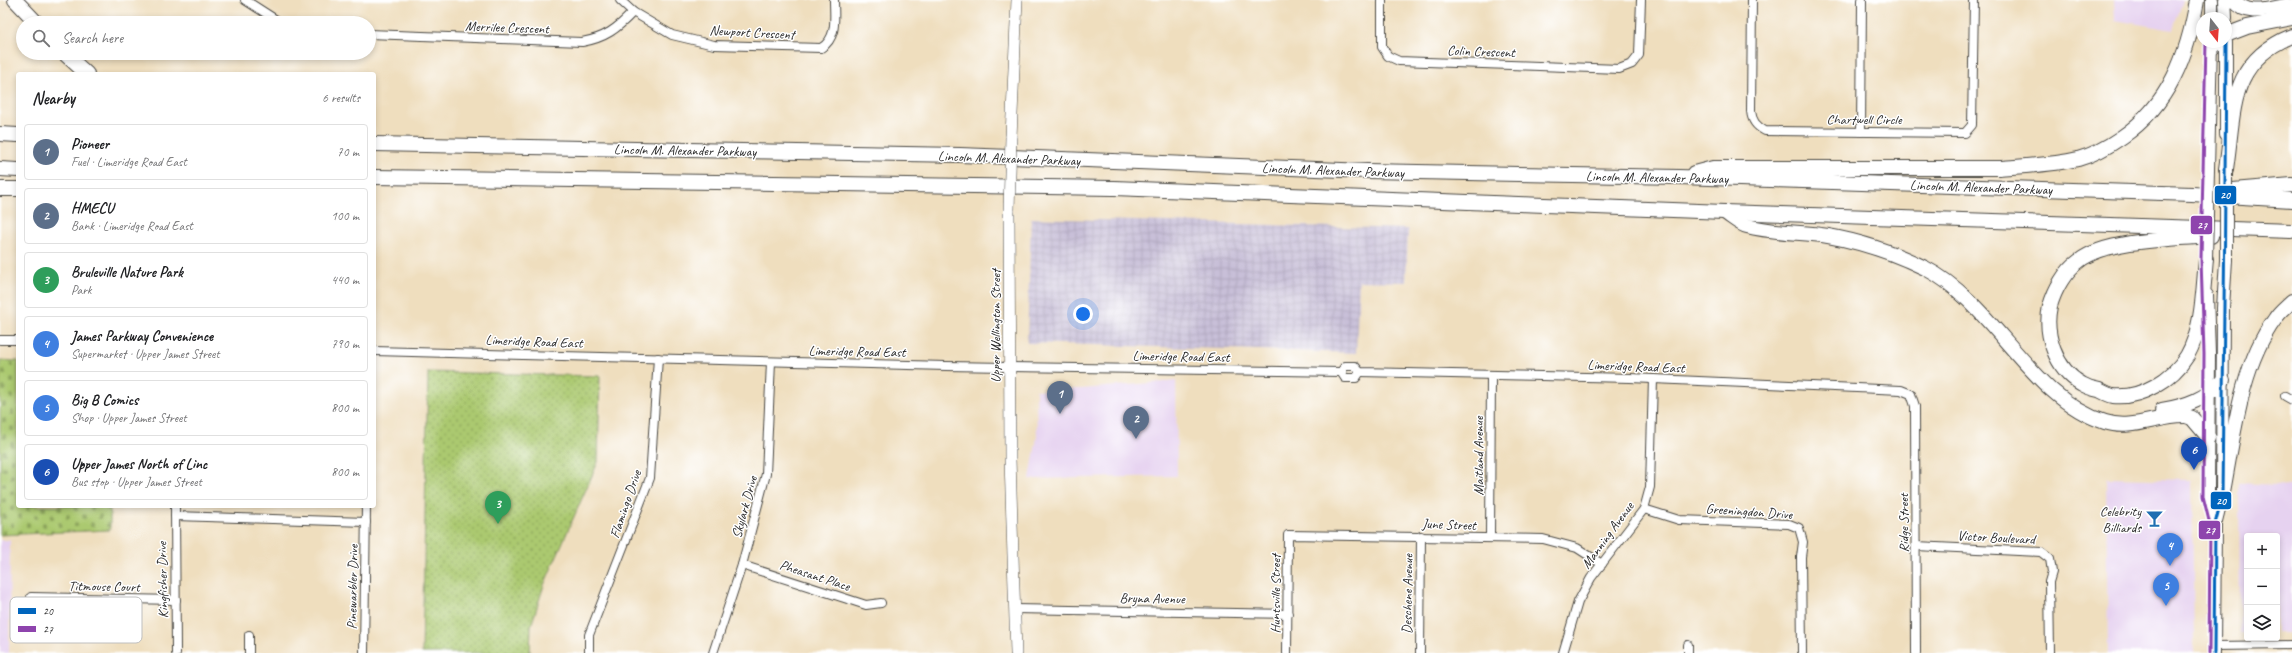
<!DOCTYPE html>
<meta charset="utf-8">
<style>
body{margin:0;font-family:Caveat,sans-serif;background:#f6f6f6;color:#202124}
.controls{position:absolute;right:12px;bottom:12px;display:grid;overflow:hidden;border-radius:4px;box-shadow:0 2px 6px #0003}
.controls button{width:36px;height:36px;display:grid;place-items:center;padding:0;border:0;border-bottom:1px solid #e0e0e0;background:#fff;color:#202124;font:20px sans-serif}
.compass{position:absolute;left:2196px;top:12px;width:36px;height:36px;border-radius:50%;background:#fff;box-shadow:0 2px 6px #0003;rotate:163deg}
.you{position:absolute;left:1083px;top:314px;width:14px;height:14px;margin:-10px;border:3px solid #fff;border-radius:50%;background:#1a73e8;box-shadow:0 0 0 6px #1a73e833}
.badge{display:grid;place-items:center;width:26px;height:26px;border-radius:50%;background:#1f6fb2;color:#fff;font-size:13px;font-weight:700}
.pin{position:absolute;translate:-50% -33px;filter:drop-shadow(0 1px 2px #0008)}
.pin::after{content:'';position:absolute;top:21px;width:14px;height:12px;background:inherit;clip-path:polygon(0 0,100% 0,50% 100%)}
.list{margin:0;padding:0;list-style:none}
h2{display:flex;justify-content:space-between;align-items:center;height:52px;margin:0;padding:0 16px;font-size:17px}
h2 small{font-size:13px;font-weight:400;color:#757577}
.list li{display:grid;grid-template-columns:26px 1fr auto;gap:12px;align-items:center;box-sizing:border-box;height:56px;margin:0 8px 8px;padding:0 8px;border:1px solid #e0e0e0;border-radius:4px}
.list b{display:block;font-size:15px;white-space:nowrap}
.list p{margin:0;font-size:13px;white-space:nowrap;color:#757577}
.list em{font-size:13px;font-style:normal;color:#757577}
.icon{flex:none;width:22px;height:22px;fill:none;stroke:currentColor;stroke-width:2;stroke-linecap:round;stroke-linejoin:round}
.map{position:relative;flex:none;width:2292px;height:653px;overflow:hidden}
.search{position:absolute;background:#fff;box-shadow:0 2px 6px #0003;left:16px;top:16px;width:360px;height:44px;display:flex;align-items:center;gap:10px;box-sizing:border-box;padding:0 14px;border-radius:22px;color:#757577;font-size:15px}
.panel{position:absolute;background:#fff;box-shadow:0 2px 6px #0003;left:16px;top:72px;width:360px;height:436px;border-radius:4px}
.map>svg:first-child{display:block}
.built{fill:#e6d2f0}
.industrial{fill:url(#industrial-grid)}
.cemetery{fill:url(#cemetery-stones);stroke:#6b7a4e}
.park{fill:url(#park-dots);stroke:#6b7a4e}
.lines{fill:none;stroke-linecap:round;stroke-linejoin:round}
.minor-casing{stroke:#484641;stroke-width:10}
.secondary-casing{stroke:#484641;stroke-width:12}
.primary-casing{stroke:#484641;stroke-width:14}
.motorway-casing{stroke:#484641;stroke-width:16}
.minor{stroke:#fff;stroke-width:8}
.secondary{stroke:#fff;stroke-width:11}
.primary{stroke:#fff;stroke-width:12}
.motorway{stroke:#fff;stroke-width:14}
.secondary-bridge-casing{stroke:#484641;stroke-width:12;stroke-linecap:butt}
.primary-bridge-casing{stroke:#484641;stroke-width:14;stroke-linecap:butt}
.secondary-bridge{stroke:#fff;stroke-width:11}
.primary-bridge{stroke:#fff;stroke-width:12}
.bus-1-casing{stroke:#fff;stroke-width:6}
.bus-2-casing{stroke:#fff;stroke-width:6}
.bus-1{stroke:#0065bd;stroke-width:3}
.bus-2{stroke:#8e44ad;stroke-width:3}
.labels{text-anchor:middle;stroke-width:3;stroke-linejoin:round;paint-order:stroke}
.street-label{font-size:14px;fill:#2b2b2b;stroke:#fff}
.poi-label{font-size:14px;fill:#2b2b2b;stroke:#fff;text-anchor:end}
.key{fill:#fff;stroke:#bfbfbf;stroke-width:1}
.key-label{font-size:11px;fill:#2b2b2b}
.line-badge{stroke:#fff;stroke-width:1.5}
.badge-label{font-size:11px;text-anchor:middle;font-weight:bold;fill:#fff}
</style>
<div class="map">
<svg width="2292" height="653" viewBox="0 0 2292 653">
<defs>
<pattern id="industrial-grid" width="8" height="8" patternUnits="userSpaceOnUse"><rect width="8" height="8" fill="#c8bfd8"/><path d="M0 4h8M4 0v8" fill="none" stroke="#aca4ba"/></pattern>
<pattern id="cemetery-stones" width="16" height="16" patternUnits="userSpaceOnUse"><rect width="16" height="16" fill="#abc970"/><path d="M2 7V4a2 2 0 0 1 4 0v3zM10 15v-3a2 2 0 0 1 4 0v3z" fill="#8ba35c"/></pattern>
<pattern id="park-dots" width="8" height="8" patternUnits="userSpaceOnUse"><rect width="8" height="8" fill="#abc970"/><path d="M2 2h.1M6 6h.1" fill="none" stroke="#8ba35c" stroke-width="1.8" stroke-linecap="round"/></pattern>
</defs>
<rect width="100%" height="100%" fill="#fff"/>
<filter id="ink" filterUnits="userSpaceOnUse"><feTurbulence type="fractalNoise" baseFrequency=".025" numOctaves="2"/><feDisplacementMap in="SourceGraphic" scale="8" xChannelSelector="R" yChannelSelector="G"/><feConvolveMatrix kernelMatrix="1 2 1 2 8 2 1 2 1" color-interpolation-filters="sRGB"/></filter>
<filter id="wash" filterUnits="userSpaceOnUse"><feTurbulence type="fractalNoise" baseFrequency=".012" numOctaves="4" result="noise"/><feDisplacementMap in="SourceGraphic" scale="16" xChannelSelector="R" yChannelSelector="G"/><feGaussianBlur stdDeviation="0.9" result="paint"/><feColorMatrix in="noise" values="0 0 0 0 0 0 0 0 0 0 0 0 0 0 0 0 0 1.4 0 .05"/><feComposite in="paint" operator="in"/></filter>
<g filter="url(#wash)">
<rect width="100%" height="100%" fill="#efdebe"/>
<g class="built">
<path d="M2114,0H2183L2173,30L2115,20Z"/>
<path d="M1176,381L1177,476L1030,479L1037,437L1036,390L1082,389Z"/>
<path d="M2106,478L2192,480L2194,653H2108Z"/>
<path d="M2239,483L2292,486V632H2277V536H2247V633H2240Z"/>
<path d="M0,540H10L9,653H0Z"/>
</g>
<path class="industrial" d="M1031,218L1408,229L1406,282L1359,281L1356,353L1027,343Z"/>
<path class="cemetery" d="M0,360L18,361V506H110V530L0,535Z"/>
<path class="park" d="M428,372L600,376L598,462L544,585L531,626L530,653H422Z"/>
</g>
<g filter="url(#ink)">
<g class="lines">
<defs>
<g id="minor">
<path d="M245,0L281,23"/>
<path d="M620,0L633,12"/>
<path d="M1382,0V47L1388,56L1399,61L1619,69L1632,64L1639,55L1641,0"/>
<path d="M1752,0L1751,111C1752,121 1756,126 1765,131L1965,133L1972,125L1974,0"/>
<path d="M369,34L582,42C605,38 617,29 633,12L672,35L714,45L821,48C838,38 834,17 834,0"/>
<path d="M1861,132L1862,0"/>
<path d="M0,340H18"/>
<path d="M374,351L946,366L1341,372"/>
<path d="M1341,372L1345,366H1355L1360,372L1630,378L1901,390L1911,394L1915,406L1916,653"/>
<path d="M1341,372L1345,378H1356L1360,372"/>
<path d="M2285,396L2292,400"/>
<path d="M175,506L176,653"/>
<path d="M1644,509L1679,520L1789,524L1799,528L1803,542L1801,557L1802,653"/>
<path d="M175,516L366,522"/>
<path d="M1490,538L1491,375"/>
<path d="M1916,546L2041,552L2050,559L2052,572L2049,582L2050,653"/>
<path d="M742,565L866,605L881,603"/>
<path d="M31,597L176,600"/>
<path d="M1015,609L1288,614"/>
<path d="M249,635V653"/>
<path d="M2214,646L2292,645"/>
<path d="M364,653L366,506"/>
<path d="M589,653V635L650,478L658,358"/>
<path d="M713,653L742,565L766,474L771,362"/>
<path d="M1287,653L1288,535L1543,539L1577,548L1602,564"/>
<path d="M1420,653L1421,536"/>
<path d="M1563,653L1578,602L1591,578L1644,509L1650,487L1653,379"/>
<path d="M1688,653V645"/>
</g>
<g id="secondary">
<path d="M1011,137L1017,0"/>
<path d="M1009,210L1010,459L1016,653"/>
</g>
<g id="primary">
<path d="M2225,0L2226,18"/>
<path d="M2212,18V0"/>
<path d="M2226,134V42"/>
<path d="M2208,169L2211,42"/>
<path d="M2207,295L2209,354L2208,496L2215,524L2214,653"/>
<path d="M2216,521L2222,497L2223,308L2226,260"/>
</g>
<g id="motorway">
<path d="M15,0L37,23"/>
<path d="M2234,0C2248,19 2273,7 2292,5"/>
<path d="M2226,35L2247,27L2292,18"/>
<path d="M2211,49L2218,42"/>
<path d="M64,53L87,74"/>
<path d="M0,134L18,135"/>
<path d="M374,144L960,155L1367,171L1679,177L2192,194L2292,200"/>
<path d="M0,169L18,170"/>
<path d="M2226,169C2235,110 2228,62 2292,36"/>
<path d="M1694,173L1713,168H1999C2026,166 2052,165 2078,159C2093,155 2109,146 2122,137C2169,105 2188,55 2197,0"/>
<path d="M374,177L1114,188L1724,212L2292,231"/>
<path d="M0,189H18"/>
<path d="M2233,190L2292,185"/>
<path d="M1724,212C1731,216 1739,224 1747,226C1773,233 1802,232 1828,236C1863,242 1894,253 1925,268C1995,304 2031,399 2105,422C2132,431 2159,415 2186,416L2192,418L2209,438"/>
<path d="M2206,259C2203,290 2203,328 2187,356C2173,379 2141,399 2113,396C2108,395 2103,392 2099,390C2093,389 2087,387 2082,384C2055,369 2044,334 2050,306C2055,289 2065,271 2079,261C2107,239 2176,239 2211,236"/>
<path d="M2162,410C2187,406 2206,399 2223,380"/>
<path d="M2222,497C2233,441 2240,366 2275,319C2279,312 2286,307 2292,301"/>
</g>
</defs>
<use href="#minor" class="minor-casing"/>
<use href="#secondary" class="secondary-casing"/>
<use href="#primary" class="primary-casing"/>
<use href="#motorway" class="motorway-casing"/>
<use href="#minor" class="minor"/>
<use href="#secondary" class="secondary"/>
<use href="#primary" class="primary"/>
<use href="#motorway" class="motorway"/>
<defs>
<path id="secondary-bridge" d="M1009,210L1011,137"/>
<g id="primary-bridge">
<path d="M2226,169V260"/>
<path d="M2206,259L2208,169"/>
</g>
</defs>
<use href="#secondary-bridge" class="secondary-bridge-casing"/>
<use href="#primary-bridge" class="primary-bridge-casing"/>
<use href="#secondary-bridge" class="secondary-bridge"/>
<use href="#primary-bridge" class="primary-bridge"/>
<defs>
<path id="bus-1" d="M2214,653L2215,524L2222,497C2223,345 2226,194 2226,42"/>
<path id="bus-2" d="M2206,42L2201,259L2204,354L2203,496L2210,525L2209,653"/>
</defs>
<use href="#bus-1" class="bus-1-casing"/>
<use href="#bus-2" class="bus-2-casing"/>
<use href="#bus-1" class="bus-1"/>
<use href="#bus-2" class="bus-2"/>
</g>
</g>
<defs>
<symbol id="bar-bare" viewBox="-9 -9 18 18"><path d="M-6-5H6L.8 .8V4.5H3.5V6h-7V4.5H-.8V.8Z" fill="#1f6fb2" stroke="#fff" stroke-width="2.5" paint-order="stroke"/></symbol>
</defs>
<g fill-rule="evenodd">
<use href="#bar-bare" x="2142" y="506" width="25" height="25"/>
</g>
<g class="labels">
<g class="street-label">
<text transform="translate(507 27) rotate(2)" y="5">Merrilee Crescent</text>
<text transform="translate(752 32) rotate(3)" y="5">Newport Crescent</text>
<text transform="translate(1481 51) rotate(2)" y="5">Colin Crescent</text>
<text x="1864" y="124">Chartwell Circle</text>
<text transform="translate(685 150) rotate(1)" y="5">Lincoln M. Alexander Parkway</text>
<text transform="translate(1009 158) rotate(2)" y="5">Lincoln M. Alexander Parkway</text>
<text transform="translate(1333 170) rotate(2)" y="5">Lincoln M. Alexander Parkway</text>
<text transform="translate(1657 177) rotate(1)" y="5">Lincoln M. Alexander Parkway</text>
<text transform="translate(1981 187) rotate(2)" y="5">Lincoln M. Alexander Parkway</text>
<text transform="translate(995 326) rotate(-90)" y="5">Upper Wellington Street</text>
<text transform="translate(534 341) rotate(2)" y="5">Limeridge Road East</text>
<text transform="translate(857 351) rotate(1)" y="5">Limeridge Road East</text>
<text transform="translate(1181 356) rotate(1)" y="5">Limeridge Road East</text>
<text transform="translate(1636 366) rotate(2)" y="5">Limeridge Road East</text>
<text transform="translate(1478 456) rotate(-90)" y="5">Maitland Avenue</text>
<text transform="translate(625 504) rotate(-71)" y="5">Flamingo Drive</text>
<text transform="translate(744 507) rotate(-75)" y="5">Skylark Drive</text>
<text transform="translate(1749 511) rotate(4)" y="5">Greeningdon Drive</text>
<text transform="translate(1903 523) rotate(-90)" y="5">Ridge Street</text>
<text transform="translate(1449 524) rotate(2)" y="5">June Street</text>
<text transform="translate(1607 535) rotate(-54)" y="5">Manning Avenue</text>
<text transform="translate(1996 537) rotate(3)" y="5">Victor Boulevard</text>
<text transform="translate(815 575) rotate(18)" y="5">Pheasant Place</text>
<text transform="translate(162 580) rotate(-91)" y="5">Kingfisher Drive</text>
<text transform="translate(104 586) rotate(1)" y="5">Titmouse Court</text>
<text transform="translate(352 587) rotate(-89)" y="5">Pinewarbler Drive</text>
<text transform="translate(1275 594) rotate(-90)" y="5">Huntsville Street</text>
<text transform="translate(1407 594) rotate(-89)" y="5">Deschene Avenue</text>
<text transform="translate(1152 598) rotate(1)" y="5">Bryna Avenue</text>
</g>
<g class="poi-label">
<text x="2141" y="516">Celebrity<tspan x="2141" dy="16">Billiards</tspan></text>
</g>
</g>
<rect x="10" y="597" width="132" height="46" rx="6" class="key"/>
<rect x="18" y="608" width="18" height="6" fill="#0065bd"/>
<rect x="18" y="626" width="18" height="6" fill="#8e44ad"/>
<g class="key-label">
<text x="43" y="615">20</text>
<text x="43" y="633">27</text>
</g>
<g class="line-badge">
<rect x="2214" y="185" width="23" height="20" rx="4" fill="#0065bd"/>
<rect x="2190" y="215" width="23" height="20" rx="4" fill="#8e44ad"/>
<rect x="2210" y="491" width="22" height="19" rx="4" fill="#0065bd"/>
<rect x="2198" y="520" width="23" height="20" rx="4" fill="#8e44ad"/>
</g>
<g class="badge-label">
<text x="2225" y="199">20</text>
<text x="2202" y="229">27</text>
<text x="2221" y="505">20</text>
<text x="2210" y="534">27</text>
</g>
</svg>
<div class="controls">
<button>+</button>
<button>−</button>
<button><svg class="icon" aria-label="layers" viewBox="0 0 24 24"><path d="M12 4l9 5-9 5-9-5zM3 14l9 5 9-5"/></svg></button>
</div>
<svg class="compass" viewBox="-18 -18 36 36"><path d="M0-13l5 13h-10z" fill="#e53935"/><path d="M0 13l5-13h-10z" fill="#757577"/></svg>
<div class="you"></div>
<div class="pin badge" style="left:1060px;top:414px;background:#5c6f8a">1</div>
<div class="pin badge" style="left:1136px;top:439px;background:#5c6f8a">2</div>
<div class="pin badge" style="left:498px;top:524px;background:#2e9e5b">3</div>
<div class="pin badge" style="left:2170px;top:566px;background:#3f7fe0">4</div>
<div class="pin badge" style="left:2166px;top:606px;background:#3f7fe0">5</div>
<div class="pin badge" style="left:2194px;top:470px;background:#1a4fb4">6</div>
<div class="search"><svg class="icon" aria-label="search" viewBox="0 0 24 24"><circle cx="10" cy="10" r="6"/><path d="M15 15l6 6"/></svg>Search here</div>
<section class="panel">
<h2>Nearby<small>6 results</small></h2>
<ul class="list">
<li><span class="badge" style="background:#5c6f8a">1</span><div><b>Pioneer</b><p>Fuel · Limeridge Road East</p></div><em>70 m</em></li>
<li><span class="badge" style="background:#5c6f8a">2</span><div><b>HMECU</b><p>Bank · Limeridge Road East</p></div><em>100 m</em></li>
<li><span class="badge" style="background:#2e9e5b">3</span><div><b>Bruleville Nature Park</b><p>Park</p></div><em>440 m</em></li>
<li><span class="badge" style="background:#3f7fe0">4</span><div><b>James Parkway Convenience</b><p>Supermarket · Upper James Street</p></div><em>790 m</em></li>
<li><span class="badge" style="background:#3f7fe0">5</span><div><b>Big B Comics</b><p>Shop · Upper James Street</p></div><em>800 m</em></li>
<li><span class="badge" style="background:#1a4fb4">6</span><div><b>Upper James North of Linc</b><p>Bus stop · Upper James Street</p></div><em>800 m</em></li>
</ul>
</section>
</div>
